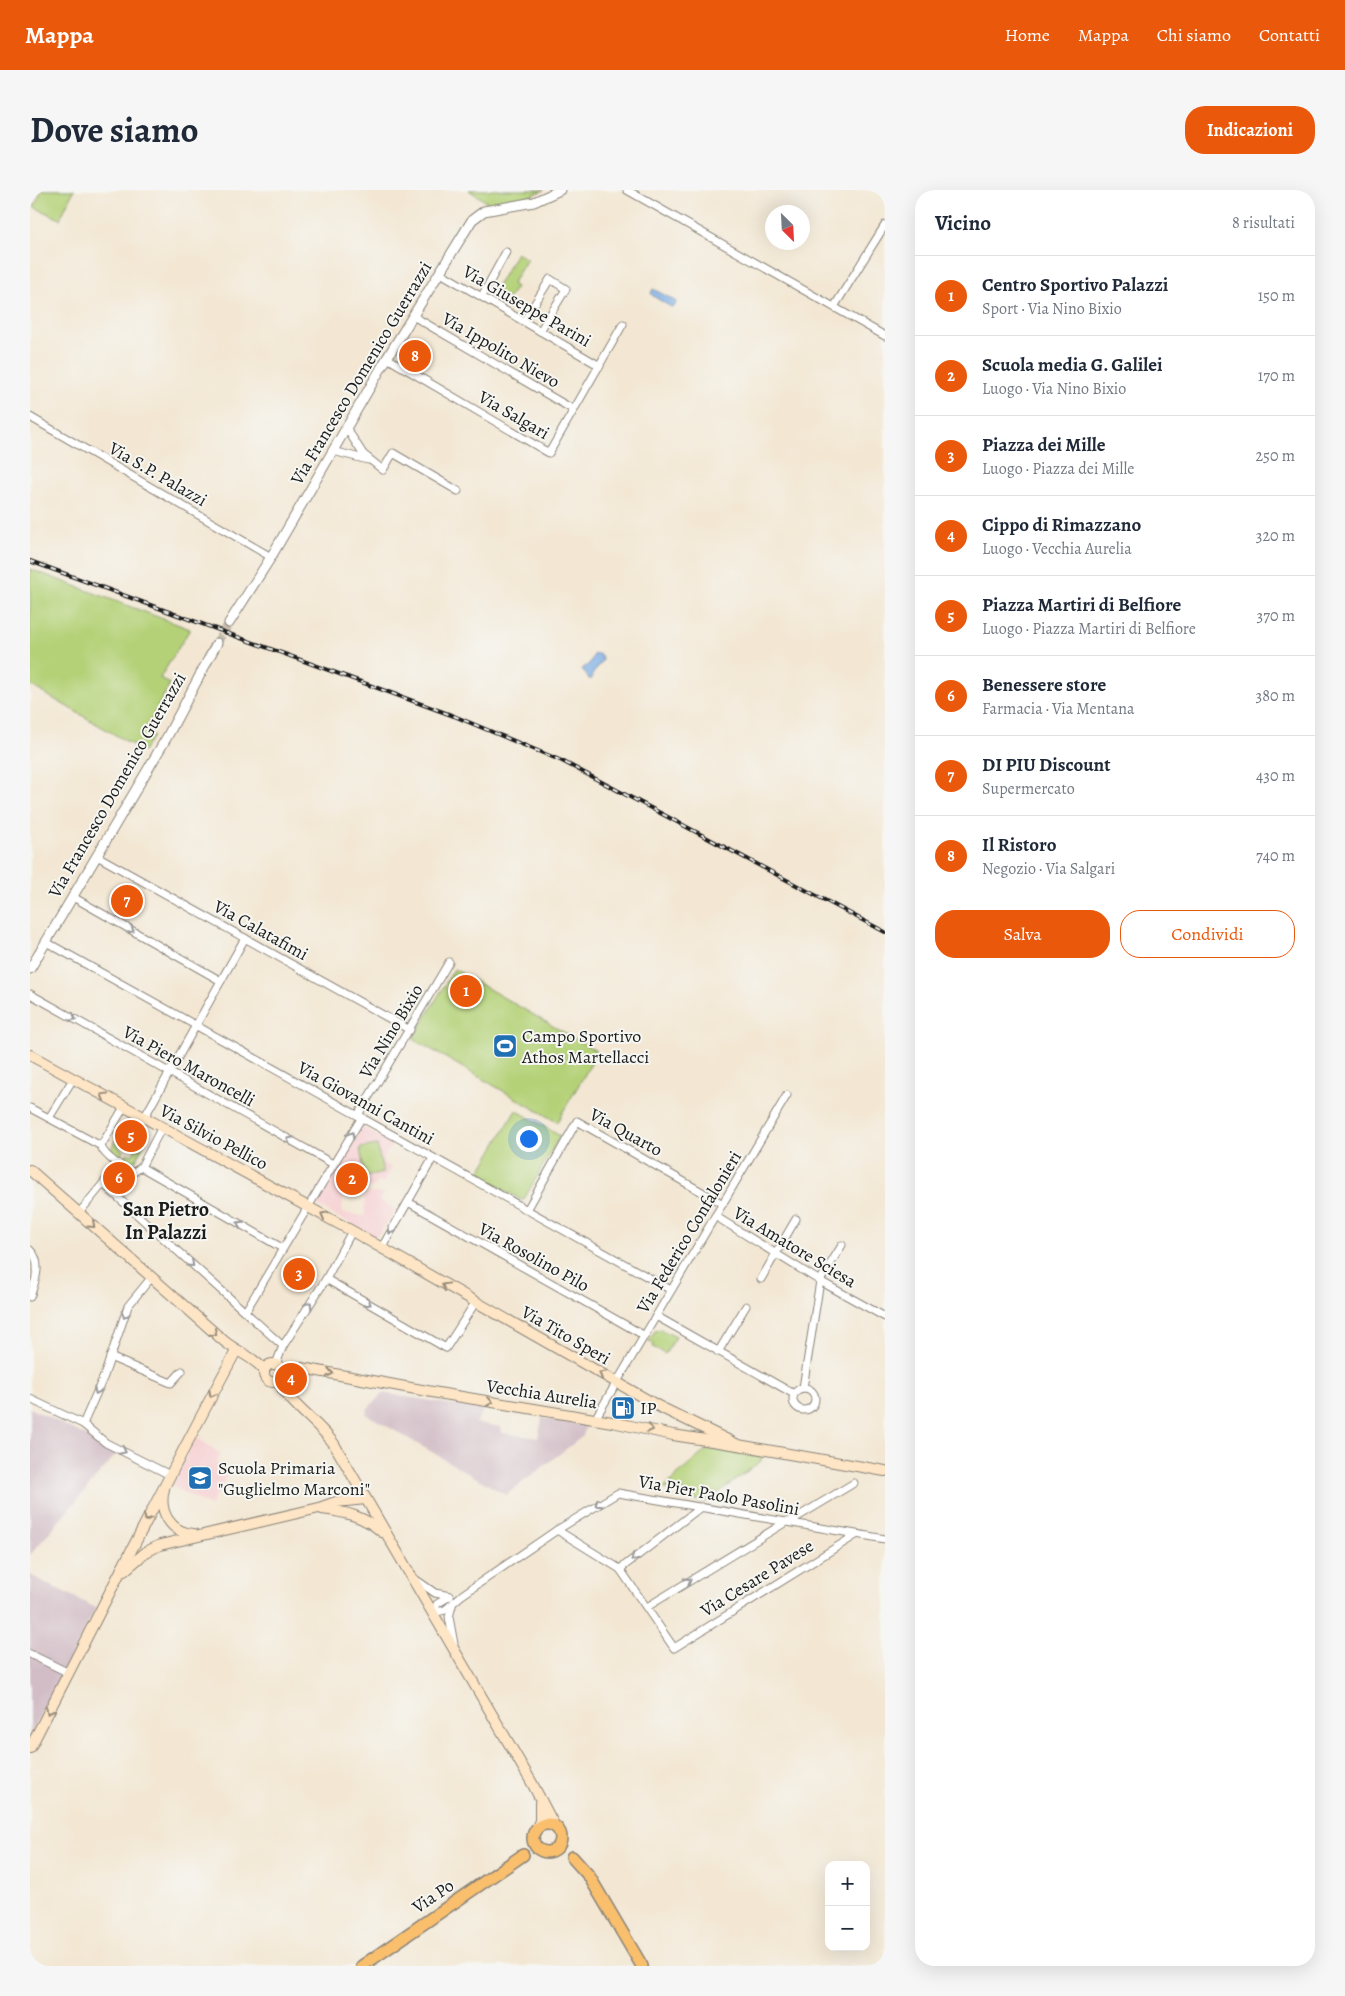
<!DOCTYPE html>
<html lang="it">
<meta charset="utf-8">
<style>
body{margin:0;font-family:Alegreya,serif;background:#f6f6f7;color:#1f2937}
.controls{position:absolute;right:15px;bottom:15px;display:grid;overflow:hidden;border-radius:10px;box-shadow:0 5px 20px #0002}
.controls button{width:45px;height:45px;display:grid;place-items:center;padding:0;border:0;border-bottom:1px solid #e0e1e3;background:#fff;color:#1f2937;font:25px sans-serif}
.compass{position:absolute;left:735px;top:15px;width:45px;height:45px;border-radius:50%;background:#fff;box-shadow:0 5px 20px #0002;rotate:156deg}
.you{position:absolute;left:498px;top:948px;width:18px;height:18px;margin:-12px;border:4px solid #fff;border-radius:50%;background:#1a73e8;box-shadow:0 0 0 8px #1a73e833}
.badge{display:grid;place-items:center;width:32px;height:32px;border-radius:50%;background:#ea580c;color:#fff;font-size:16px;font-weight:700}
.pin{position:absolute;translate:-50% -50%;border:2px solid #fff;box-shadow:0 1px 5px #0006}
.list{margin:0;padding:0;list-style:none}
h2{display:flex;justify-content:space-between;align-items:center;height:65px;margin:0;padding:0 20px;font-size:21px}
h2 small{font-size:16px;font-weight:400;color:#747a83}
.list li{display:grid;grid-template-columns:32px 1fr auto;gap:15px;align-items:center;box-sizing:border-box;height:80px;padding:0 20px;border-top:1px solid #e0e1e3}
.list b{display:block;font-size:19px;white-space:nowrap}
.list p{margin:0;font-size:16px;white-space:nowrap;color:#747a83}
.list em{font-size:16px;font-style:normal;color:#747a83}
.actions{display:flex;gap:10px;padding:15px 20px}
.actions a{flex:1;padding:11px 0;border:1px solid #ea580c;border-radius:20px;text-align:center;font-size:18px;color:#ea580c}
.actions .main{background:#ea580c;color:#fff}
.map{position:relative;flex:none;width:855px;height:1776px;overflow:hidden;border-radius:20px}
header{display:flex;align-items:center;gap:30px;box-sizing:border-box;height:70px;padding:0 25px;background:#ea580c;color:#fff}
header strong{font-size:24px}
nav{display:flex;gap:28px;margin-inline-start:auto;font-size:18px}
.intro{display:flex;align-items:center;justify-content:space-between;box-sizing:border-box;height:120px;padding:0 30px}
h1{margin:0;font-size:35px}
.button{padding:12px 22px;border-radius:20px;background:#ea580c;color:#fff;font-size:18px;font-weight:700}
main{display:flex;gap:30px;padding:0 30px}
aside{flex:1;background:#fff;border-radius:20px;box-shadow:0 5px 20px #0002}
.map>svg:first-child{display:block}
.built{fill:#f7cfd2}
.industrial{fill:#d2bdc6}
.green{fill:#b4d177;stroke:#68764a}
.water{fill:#78abe4;stroke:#4a6480}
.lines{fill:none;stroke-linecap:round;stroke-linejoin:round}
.tertiary-tunnel{stroke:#c8beae;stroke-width:9;stroke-dasharray:9 4.5;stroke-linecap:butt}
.minor-casing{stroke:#888278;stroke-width:9}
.tertiary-casing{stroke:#888278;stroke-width:11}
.secondary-casing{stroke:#888278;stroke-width:12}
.primary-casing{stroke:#888278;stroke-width:14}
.minor{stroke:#fff;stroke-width:7}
.tertiary{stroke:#fff;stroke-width:9}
.secondary{stroke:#fde5c5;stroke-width:10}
.primary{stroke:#f9bf6d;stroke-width:11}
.rail-casing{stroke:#1c1c1c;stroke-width:4}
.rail{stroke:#f6f6f2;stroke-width:2;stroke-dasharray:5.5;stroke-linecap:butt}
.oneway{stroke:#999}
.oneway2{stroke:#988b79}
.labels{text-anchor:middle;stroke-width:4;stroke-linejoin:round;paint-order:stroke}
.street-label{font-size:18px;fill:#1c1c1c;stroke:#f6f6f2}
.poi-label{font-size:18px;fill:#1c1c1c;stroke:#f6f6f2;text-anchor:start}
.quarter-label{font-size:20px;font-weight:bold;fill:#1c1c1c;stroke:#f6f6f2}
</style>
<header>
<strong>Mappa</strong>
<nav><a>Home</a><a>Mappa</a><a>Chi siamo</a><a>Contatti</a></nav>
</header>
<div class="intro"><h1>Dove siamo</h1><a class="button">Indicazioni</a></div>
<main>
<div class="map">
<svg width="855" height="1776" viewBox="0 0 855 1776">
<rect width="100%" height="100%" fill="#f6f6f2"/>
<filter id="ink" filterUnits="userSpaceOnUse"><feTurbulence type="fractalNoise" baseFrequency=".02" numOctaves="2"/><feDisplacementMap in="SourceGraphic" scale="10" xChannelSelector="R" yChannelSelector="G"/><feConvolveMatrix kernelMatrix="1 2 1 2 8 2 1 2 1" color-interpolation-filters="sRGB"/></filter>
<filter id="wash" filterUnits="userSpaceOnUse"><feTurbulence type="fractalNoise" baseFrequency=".0096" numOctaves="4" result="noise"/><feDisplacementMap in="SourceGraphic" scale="20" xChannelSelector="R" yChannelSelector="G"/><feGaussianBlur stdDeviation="1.12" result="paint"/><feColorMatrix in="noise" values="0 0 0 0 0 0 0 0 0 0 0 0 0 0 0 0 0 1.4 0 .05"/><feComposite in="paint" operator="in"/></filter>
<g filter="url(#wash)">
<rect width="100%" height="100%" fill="#f3e7d3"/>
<g class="built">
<path d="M332,937L362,954L352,972L362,978L353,993L349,990L345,997H330V979L315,978L312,1023L335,1026L334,1003H354L349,1010L366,1020L346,1048L286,1015Z"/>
<path d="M166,1247L191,1264L186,1273L199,1281L180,1316L142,1296Z"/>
</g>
<g class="industrial">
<path d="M353,1203L454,1220L446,1233L471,1237L472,1243L508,1248L512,1228L556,1235L553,1246L476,1305L336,1224L338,1218Z"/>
<path d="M0,1218L88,1262L0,1365Z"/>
<path d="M0,1385L66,1418L0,1545Z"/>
</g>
<g class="green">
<path d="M12,0H44L30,29L4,17Z"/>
<path d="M439,0H514L497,7L461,15Z"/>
<path d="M487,63L497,69L482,94L486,97L476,112L462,104Z"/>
<path d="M0,379L160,439L130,488L140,494L116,539L123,546L113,561L0,495Z"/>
<path d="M424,779L568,862L527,932L383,849Z"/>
<path d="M486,920L530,946L493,1011L448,985Z"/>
<path d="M95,933L96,940L94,944H91L88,956L93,961L91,966L82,961V956Z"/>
<path d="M118,946L106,970L101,972L94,969L97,963L102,965L107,958L109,960L111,948Z"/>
<path d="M347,955L353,983L335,987L330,958Z"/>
<path d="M630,1139L646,1147L635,1164L623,1157L624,1154L619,1151L625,1141Z"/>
<path d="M677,1259L732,1267L731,1271L676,1312L657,1309L655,1302L633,1298Z"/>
</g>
<g class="water">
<path d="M623,99L646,111L645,116L641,117L623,106L621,103Z"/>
<path d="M564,464H569L573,470L562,485V489H559L552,479L560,473Z"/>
</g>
</g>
<g filter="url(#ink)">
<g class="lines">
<path class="tertiary-tunnel" d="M187,453L199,433"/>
<defs>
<g id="minor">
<path d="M597,0L855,146"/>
<path d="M409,82L570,176"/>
<path d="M452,106L476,62"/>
<path d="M804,117L855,35"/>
<path d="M383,126L544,220"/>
<path d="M494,131L520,89L536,99L510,141"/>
<path d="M357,168L519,263L593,134"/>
<path d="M0,227L241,367"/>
<path d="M317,239L333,264L353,280L363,263L428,301"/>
<path d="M303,261L338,270"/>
<path d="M67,666L380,840"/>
<path d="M43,707L191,791"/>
<path d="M16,752L641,1100"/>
<path d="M0,804L303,974"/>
<path d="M94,917L71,956C74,966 94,980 104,982L111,977L132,937"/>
<path d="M0,918L71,956"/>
<path d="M328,925L419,772"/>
<path d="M19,928L43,889"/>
<path d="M114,928L215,748"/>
<path d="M111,977L252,1058"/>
<path d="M73,994L253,1156"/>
<path d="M378,1012L615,1146"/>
<path d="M497,1020L547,931L693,1014"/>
<path d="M49,1023L89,974"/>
<path d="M685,1026L790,1091L855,1127"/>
<path d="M351,1059L403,968"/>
<path d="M0,1060C13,1072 5,1092 0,1107"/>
<path d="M296,1089L416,1158L445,1113"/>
<path d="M731,1089L766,1029"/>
<path d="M215,1122L332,927"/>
<path d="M626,1126L764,1204"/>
<path d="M688,1162L716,1116"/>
<path d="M80,1167L141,1193L152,1181"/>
<path d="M246,1174L253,1156L296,1089L322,1041"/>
<path d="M773,1198L790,1091L812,1055"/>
<circle cx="774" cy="1209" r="11"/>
<path d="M0,1209L53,1234L76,1253L138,1284"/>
<path d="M565,1229L757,905"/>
<path d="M53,1234L74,1186L98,1116L121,1088"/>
<path d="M759,1332L824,1293"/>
<path d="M527,1340L590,1379L644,1458L826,1345"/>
<path d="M590,1379L671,1317"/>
<path d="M385,1389L405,1403L420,1406"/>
<path d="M420,1406L407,1414L403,1423L415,1420L432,1405L527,1340L588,1303L855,1349"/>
<path d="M422,1416L419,1427L424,1454"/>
<path d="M617,1417L756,1332"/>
<path d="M0,1464L39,1483"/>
</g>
<g id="tertiary">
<path d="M199,433L241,367L357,168L442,30L454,21L504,12L530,0"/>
<path d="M0,779L137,547L187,453"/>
</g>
<g id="secondary">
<path d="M0,865L322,1041L628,1216L708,1255"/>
<path d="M0,980L194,1151C207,1162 224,1167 234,1180"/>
<circle cx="243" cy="1183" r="9"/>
<path d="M252,1182L265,1177L272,1178L408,1203L582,1232L643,1245L708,1255L855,1281"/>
<path d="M248,1190C255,1210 289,1233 304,1254L502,1593L524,1635"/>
<path d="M134,1299C128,1322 141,1343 164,1344"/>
<path d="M292,1319C315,1322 334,1326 352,1342"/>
<path d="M94,1381L116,1362L130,1355L289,1318L306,1312L336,1309"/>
<path d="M0,1558C68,1426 135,1292 206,1161"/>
<path d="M506,1639L510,1631V1613"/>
</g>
<g id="primary">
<circle cx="517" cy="1648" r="14"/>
<path d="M542,1667L559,1686L612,1776"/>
<path d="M332,1776L493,1665"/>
</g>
</defs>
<use href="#minor" class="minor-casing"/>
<use href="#tertiary" class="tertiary-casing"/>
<use href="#secondary" class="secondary-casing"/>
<use href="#primary" class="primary-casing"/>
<use href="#minor" class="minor"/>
<use href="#tertiary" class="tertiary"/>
<use href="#secondary" class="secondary"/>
<use href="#primary" class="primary"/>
<defs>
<path id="rail" d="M0,371L424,526L532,571L855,742"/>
</defs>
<use href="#rail" class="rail-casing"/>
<use href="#rail" class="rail"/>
</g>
<defs><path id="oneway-chevron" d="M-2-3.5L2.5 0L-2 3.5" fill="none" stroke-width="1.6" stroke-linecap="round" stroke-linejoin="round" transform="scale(1.25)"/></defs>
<g class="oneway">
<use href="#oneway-chevron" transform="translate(101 740) rotate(29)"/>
<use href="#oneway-chevron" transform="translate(43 828) rotate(29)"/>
<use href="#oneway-chevron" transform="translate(321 945) rotate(-58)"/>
<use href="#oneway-chevron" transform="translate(260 950) rotate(-151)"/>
<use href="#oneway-chevron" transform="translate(210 1034) rotate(-150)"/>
<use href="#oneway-chevron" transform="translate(361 1041) rotate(121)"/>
<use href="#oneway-chevron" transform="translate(161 1074) rotate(42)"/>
<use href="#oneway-chevron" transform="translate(338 1113) rotate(30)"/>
<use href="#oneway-chevron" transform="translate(279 1115) rotate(-57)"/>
<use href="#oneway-chevron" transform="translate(95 1125) rotate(108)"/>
<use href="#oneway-chevron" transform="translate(67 1201) rotate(114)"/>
<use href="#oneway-chevron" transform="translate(93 1261) rotate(26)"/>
<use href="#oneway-chevron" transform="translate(568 1314) rotate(147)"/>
<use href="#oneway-chevron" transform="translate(604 1368) rotate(142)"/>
<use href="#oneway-chevron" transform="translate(658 1391) rotate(-32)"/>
</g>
<g class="oneway2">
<use href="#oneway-chevron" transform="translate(74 906) rotate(-151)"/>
<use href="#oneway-chevron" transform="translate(294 1025) rotate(-151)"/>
<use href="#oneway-chevron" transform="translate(62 1035) rotate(42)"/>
<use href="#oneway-chevron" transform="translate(415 1096) rotate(-151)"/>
<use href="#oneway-chevron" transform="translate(184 1143) rotate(41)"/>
<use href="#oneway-chevron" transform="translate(300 1183) rotate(10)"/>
<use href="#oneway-chevron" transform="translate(572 1184) rotate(-150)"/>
<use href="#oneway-chevron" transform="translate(182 1204) rotate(118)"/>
<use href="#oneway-chevron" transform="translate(460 1212) rotate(9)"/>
<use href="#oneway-chevron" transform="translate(620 1239) rotate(14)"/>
<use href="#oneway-chevron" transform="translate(117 1328) rotate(116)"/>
<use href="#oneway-chevron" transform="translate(19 1521) rotate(117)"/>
</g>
</g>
<defs>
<symbol id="stadium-square" viewBox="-11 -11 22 22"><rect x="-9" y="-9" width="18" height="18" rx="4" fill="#1f6fb2" stroke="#f6f6f2"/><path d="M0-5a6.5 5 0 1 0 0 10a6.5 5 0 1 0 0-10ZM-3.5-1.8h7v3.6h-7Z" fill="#fff"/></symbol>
<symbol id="fuel-square" viewBox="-11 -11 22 22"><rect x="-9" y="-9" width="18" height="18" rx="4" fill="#1f6fb2" stroke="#f6f6f2"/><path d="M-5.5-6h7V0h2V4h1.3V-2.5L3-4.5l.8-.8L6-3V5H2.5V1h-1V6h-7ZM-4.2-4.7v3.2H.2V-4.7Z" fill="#fff"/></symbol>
<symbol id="school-square" viewBox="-11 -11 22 22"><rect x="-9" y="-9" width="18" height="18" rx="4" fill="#1f6fb2" stroke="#f6f6f2"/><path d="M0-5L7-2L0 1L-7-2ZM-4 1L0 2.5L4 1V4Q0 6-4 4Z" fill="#fff"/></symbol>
</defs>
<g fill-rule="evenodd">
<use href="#stadium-square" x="461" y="842" width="28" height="28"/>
<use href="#fuel-square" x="579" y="1204" width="28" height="28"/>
<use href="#school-square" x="156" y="1274" width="28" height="28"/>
</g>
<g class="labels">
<g class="street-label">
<text transform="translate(497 116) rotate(30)" y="6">Via Giuseppe Parini</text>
<text transform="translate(471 160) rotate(30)" y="6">Via Ippolito Nievo</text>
<text transform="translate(331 183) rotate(-59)" y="6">Via Francesco Domenico Guerrazzi</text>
<text transform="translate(484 225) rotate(30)" y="6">Via Salgari</text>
<text transform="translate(128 284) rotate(30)" y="6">Via S.P. Palazzi</text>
<text transform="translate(87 595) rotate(-60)" y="6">Via Francesco Domenico Guerrazzi</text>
<text transform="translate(231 740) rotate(29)" y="6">Via Calatafimi</text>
<text transform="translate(361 841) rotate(-59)" y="6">Via Nino Bixio</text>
<text transform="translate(159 876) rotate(29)" y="6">Via Piero Maroncelli</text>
<text transform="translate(336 913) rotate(29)" y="6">Via Giovanni Cantini</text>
<text transform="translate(596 942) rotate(29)" y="6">Via Quarto</text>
<text transform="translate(184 947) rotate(28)" y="6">Via Silvio Pellico</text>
<text transform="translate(659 1042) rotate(-59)" y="6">Via Federico Confalonieri</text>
<text transform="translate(765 1057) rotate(31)" y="6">Via Amatore Sciesa</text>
<text transform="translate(504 1067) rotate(29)" y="6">Via Rosolino Pilo</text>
<text transform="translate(536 1145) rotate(30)" y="6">Via Tito Speri</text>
<text transform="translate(512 1204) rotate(9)" y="6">Vecchia Aurelia</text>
<text transform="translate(689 1305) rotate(10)" y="6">Via Pier Paolo Pasolini</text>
<text transform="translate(727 1388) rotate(-32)" y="6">Via Cesare Pavese</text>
<text transform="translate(403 1706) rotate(-34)" y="6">Via Po</text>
</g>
<g class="poi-label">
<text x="492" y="852">Campo Sportivo<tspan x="492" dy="21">Athos Martellacci</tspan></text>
<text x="610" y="1224">IP</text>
<text x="188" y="1284">Scuola Primaria<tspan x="188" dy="21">"Guglielmo Marconi"</tspan></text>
</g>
<g class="quarter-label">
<text x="136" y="1026">San Pietro<tspan x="136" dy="23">In Palazzi</tspan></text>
</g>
</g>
</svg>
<div class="controls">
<button>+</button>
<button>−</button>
</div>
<svg class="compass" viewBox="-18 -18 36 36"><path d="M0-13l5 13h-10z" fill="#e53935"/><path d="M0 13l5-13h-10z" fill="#747a83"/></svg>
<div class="you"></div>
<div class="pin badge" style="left:436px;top:801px">1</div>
<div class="pin badge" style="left:322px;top:989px">2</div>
<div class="pin badge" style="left:269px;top:1084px">3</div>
<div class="pin badge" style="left:261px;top:1189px">4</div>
<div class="pin badge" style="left:101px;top:946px">5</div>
<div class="pin badge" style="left:89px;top:988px">6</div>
<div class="pin badge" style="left:97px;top:711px">7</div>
<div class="pin badge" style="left:385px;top:166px">8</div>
</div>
<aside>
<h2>Vicino<small>8 risultati</small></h2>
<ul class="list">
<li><span class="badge">1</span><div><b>Centro Sportivo Palazzi</b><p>Sport · Via Nino Bixio</p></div><em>150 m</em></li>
<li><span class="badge">2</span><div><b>Scuola media G. Galilei</b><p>Luogo · Via Nino Bixio</p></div><em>170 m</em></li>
<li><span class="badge">3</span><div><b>Piazza dei Mille</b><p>Luogo · Piazza dei Mille</p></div><em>250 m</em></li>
<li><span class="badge">4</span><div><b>Cippo di Rimazzano</b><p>Luogo · Vecchia Aurelia</p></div><em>320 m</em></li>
<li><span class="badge">5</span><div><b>Piazza Martiri di Belfiore</b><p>Luogo · Piazza Martiri di Belfiore</p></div><em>370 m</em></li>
<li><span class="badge">6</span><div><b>Benessere store</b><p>Farmacia · Via Mentana</p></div><em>380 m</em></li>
<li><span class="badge">7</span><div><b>DI PIU Discount</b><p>Supermercato</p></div><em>430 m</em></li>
<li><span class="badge">8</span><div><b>Il Ristoro</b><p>Negozio · Via Salgari</p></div><em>740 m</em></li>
</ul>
<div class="actions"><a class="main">Salva</a><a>Condividi</a></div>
</aside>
</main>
